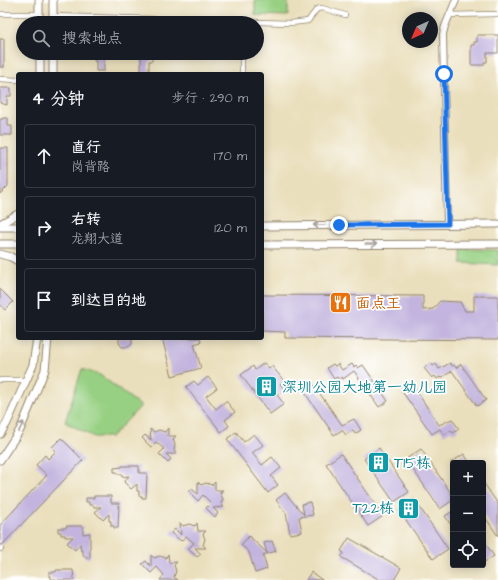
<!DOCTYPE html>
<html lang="zh">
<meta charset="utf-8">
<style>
body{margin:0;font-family:"Architects Daughter","LXGW WenKai TC",sans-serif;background:#20242c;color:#f1f3f6}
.controls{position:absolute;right:12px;bottom:12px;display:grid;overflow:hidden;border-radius:4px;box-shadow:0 2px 10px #0003}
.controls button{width:36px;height:36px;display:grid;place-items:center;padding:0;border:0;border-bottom:1px solid #363941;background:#171b24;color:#f1f3f6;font:20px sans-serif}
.compass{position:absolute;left:402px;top:12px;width:36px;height:36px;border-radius:50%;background:#171b24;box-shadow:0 2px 10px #0003;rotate:224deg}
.stop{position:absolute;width:12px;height:12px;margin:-9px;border:3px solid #1a73e8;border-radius:50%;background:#fff}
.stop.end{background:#1a73e8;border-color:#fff;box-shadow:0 1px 4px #0008}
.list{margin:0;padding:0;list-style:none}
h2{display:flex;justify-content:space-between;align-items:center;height:52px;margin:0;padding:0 16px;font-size:17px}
h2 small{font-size:13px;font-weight:400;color:#9ea1a6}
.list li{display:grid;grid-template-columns:26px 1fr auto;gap:12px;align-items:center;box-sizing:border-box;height:64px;margin:0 8px 8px;padding:0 8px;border:1px solid #363941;border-radius:4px}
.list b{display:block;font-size:15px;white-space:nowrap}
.list p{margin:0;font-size:13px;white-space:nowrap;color:#9ea1a6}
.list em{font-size:13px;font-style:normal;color:#9ea1a6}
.icon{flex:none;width:22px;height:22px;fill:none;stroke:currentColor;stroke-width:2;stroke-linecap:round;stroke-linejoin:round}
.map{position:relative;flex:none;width:498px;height:580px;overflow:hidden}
.search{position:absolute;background:#171b24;box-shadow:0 2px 10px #0003;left:16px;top:16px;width:248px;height:44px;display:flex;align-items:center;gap:10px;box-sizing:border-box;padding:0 14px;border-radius:22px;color:#9ea1a6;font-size:15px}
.panel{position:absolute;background:#171b24;box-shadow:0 2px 10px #0003;left:16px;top:72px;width:248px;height:268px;border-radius:4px}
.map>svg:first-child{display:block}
.green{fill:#97d082;stroke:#697d50}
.building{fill:#c2b4de}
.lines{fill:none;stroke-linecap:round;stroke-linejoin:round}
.minor-casing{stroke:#92846d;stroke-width:6}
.tertiary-casing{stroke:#92846d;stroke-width:8}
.secondary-casing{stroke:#92846d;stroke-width:9}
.primary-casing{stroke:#92846d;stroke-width:9}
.minor{stroke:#fff;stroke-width:4.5}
.tertiary{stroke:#fff;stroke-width:6}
.secondary{stroke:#fff;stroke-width:7}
.primary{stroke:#fff;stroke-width:7}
.oneway{stroke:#a79f9a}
.route{stroke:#1a73e8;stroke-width:5}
.labels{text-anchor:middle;stroke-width:3.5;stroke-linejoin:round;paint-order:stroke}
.food-label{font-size:15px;fill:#c56008;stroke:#fff;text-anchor:start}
.culture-label{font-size:15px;fill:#0d838f;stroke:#fff;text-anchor:start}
</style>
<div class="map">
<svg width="498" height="580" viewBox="0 0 498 580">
<rect width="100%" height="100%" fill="#fff"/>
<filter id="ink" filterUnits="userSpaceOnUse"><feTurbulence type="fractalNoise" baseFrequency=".025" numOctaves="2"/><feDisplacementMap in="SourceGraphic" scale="8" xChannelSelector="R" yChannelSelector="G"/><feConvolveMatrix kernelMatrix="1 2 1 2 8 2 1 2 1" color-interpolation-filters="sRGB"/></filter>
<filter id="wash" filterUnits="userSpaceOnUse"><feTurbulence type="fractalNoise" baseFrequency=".012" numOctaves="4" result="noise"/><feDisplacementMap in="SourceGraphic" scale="16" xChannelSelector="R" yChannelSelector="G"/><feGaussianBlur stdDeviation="0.9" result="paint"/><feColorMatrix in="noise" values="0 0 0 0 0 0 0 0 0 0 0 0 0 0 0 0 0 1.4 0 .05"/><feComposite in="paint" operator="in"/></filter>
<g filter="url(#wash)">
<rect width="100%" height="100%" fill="#eadfbc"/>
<g class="green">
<path d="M255,0H288V16L255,15Z"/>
<path d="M461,249L498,250V265L461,263Z"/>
<path d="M82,369L100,375L141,406L111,437H94L65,422Z"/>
</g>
<g id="blocks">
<g class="building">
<path d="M477,35H498V53H487V62H484V65H471V45H474V42H477Z"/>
<rect x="0" y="39" width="4" height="28"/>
<path d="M94,53H104V71H96V61H94Z"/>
<path d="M141,53H152V61H149V74H141Z"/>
<path d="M0,88H11V96H7V105L0,103Z"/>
<path d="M3,118H8V126H12V135H0V119H3Z"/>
<path d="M0,148H8V186L0,194Z"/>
<path d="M0,289L13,302L5,310L0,304Z"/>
<path d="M262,295L423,296V310L433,309L440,301L460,302L465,311H474V296H498V340L285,338V332L262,331Z"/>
<path d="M119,338H132V344L128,347H122L119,343Z"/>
<path d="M162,338H200L201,342L194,344L201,368L172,376Z"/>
<path d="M264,363L269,368L272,366L284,381L280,384L285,390L277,395L284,404L270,414L241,375L253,366L255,370Z"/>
<path d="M431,363L433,366L436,364L439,369L450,363L452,366L454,365L456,368L461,364L486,400L477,406L452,371L441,378L440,377L437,379L435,376L432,378L424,368Z"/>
<path d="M333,364L335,366L338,364L342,370L352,364L354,367L356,365L358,368L363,365L388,401L379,407L354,371L343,379L342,377L339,380L337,377L334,379L327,368Z"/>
<path d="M208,377L217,388L206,396L216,409L226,401L235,412L225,420L229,426L221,432L186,387L194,381L198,385Z"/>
<path d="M411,383L439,425L452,419L459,429L453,433L451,430L444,435L440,429L432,434L401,390Z"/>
<path d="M313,384L342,425L354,419L361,430L355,434L353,430L346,435L342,430L334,435L303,390Z"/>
<path d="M168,428V436H176L173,439L175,445L174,451L177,454H166L171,459L168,463L159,454L164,449L156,442L151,447L142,438L145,435L151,440L150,429L154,432L159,430L165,432Z"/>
<path d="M236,432L244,442L254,434L263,445L252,453L262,465L272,457L281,468L271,476L278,485L268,493L227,439Z"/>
<path d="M61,438L83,460L2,545L0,544V525L47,475L36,465L45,455L48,459L56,451L52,447Z"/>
<path d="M379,448L409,492L394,502L364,459Z"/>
<path d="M421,449L453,496V500L440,509L406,459Z"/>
<path d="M341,454L383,516L368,526L326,464Z"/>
<path d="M464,454L470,463H450Z"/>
<path d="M122,466H139V473H147L146,498H142V496H139V491H137V484L131,489L124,482L129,476L122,477V474H117V472H114V468L122,467Z"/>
<path d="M198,482L201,485L206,483L212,485L215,482V490H223L220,493L223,499L221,504L224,507L213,508L218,513L215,517L206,508L211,503L203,495L198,501L189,492L192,489L198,494Z"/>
<path d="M483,482L498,504V536L483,514Z"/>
<path d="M285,493L304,515L302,504L310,502L313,515L299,517L302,532L290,534L286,513L276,500Z"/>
<path d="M94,496H111V503H119L118,528H114V526H111V521H109V514L103,520L95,512L101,507H94L93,505H89V502H86V498H94Z"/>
<path d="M414,499L448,549L433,559L399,510Z"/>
<path d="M453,511V528L445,516Z"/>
<path d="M180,523L183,526L189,524L195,526L197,523L198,531H206L203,534L205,539L203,545L206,548H195L201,554L197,557L188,549L194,543L186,536L181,541L171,533L175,529L181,535Z"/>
<path d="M66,526H83V534L90,533V558H86L85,556H83V551H81L80,544L75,550L67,543L73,537H65V535H61V532H58V528H66Z"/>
<path d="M249,536L267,553L264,543L272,541L276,551L263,555L267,569L255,573L249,552L241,545Z"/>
<path d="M349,538L401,568L394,580H380L341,557L344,553L341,551Z"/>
<path d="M483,540L494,556L483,563Z"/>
<path d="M168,554L169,563L177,562L174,565L176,571L174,577L178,580H160L164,575L157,567L151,573L142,564L146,561L151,566V555L154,558L160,556L166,558Z"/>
<path d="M56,570H73L74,580H56V579H51V576H49V572H56Z"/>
<path d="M311,572L322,580H306Z"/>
</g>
</g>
</g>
<g filter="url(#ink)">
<use href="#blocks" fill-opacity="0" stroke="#92846d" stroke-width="1"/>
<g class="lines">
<defs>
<g id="minor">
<path d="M0,14H39"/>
<path d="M449,15L498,14"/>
<path d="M53,16L291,23L308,21L317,9L322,8L345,15"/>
<path d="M242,74V53"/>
<path d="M0,79L18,80"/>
<path d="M0,380H26"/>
<path d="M0,548L1,549"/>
</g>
<path id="tertiary" d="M447,225L443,34L445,26L456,0"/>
<g id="secondary">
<path d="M39,0V23"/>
<path d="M53,0V23"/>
<path d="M40,53V74"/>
<path d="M53,53V74"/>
<path d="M0,434L7,423L33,365L37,338"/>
<path d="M0,460L20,430L45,370L48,338"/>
</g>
<g id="primary">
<path d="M0,224L18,214"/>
<path d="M262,226L498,224"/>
<path d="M0,227H18"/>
<path d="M0,244H18"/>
<path d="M262,245L498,244"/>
<path d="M0,254L11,257L18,261"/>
</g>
</defs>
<use href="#minor" class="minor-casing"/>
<use href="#tertiary" class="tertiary-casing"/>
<use href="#secondary" class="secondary-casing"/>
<use href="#primary" class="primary-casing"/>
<use href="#minor" class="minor"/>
<use href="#tertiary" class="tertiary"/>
<use href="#secondary" class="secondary"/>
<use href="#primary" class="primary"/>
</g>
<defs><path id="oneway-shaft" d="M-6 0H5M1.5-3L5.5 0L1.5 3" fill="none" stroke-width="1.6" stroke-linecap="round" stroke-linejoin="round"/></defs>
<g class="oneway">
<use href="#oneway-shaft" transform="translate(319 225) rotate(180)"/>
<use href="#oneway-shaft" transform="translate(371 244)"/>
<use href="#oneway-shaft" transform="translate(21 427) rotate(-64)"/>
</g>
</g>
<g class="lines" filter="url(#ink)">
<path class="route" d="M339,225L448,224L444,74"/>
</g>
<defs>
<symbol id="restaurant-square" viewBox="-11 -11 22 22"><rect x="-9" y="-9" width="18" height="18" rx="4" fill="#e8710a" stroke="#fff"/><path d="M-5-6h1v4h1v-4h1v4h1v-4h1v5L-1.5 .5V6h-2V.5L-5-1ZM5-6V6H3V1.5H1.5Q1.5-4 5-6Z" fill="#fff"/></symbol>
<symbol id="building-square" viewBox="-11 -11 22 22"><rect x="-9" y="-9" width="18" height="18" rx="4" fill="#0f9aa8" stroke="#fff"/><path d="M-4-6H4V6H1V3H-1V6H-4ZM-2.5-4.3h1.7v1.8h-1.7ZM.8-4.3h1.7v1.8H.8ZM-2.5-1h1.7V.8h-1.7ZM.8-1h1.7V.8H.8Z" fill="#fff"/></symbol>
</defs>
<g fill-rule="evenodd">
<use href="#restaurant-square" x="328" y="290" width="25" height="25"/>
<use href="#building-square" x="254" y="374" width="25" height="25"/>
<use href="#building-square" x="366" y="450" width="25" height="25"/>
<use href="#building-square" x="396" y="496" width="25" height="25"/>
</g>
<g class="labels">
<g class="food-label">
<text x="356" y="308">面点王</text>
</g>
<g class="culture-label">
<text x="282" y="392">深圳公园大地第一幼儿园</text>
<text x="394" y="468">T15栋</text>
<text x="394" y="513" text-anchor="end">T22栋</text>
</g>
</g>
</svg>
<div class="controls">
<button>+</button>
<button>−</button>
<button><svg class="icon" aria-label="locate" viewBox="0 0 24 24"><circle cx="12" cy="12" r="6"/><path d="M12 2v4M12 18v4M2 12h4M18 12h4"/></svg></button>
</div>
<svg class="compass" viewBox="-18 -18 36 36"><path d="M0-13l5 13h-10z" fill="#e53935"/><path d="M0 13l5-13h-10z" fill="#9ea1a6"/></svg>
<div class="stop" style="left:444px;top:74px"></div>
<div class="stop end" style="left:339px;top:225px"></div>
<div class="search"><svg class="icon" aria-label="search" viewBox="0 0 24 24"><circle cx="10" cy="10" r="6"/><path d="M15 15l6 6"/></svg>搜索地点</div>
<section class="panel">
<h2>4 分钟<small>步行 · 290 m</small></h2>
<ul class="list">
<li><svg class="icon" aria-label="ahead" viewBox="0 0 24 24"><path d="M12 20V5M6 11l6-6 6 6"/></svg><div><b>直行</b><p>岗背路</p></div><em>170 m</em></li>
<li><svg class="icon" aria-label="right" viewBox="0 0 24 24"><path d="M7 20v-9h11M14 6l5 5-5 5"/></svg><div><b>右转</b><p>龙翔大道</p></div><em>120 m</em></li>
<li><svg class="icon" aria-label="arrive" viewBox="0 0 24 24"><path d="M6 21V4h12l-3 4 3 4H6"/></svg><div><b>到达目的地</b></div></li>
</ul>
</section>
</div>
